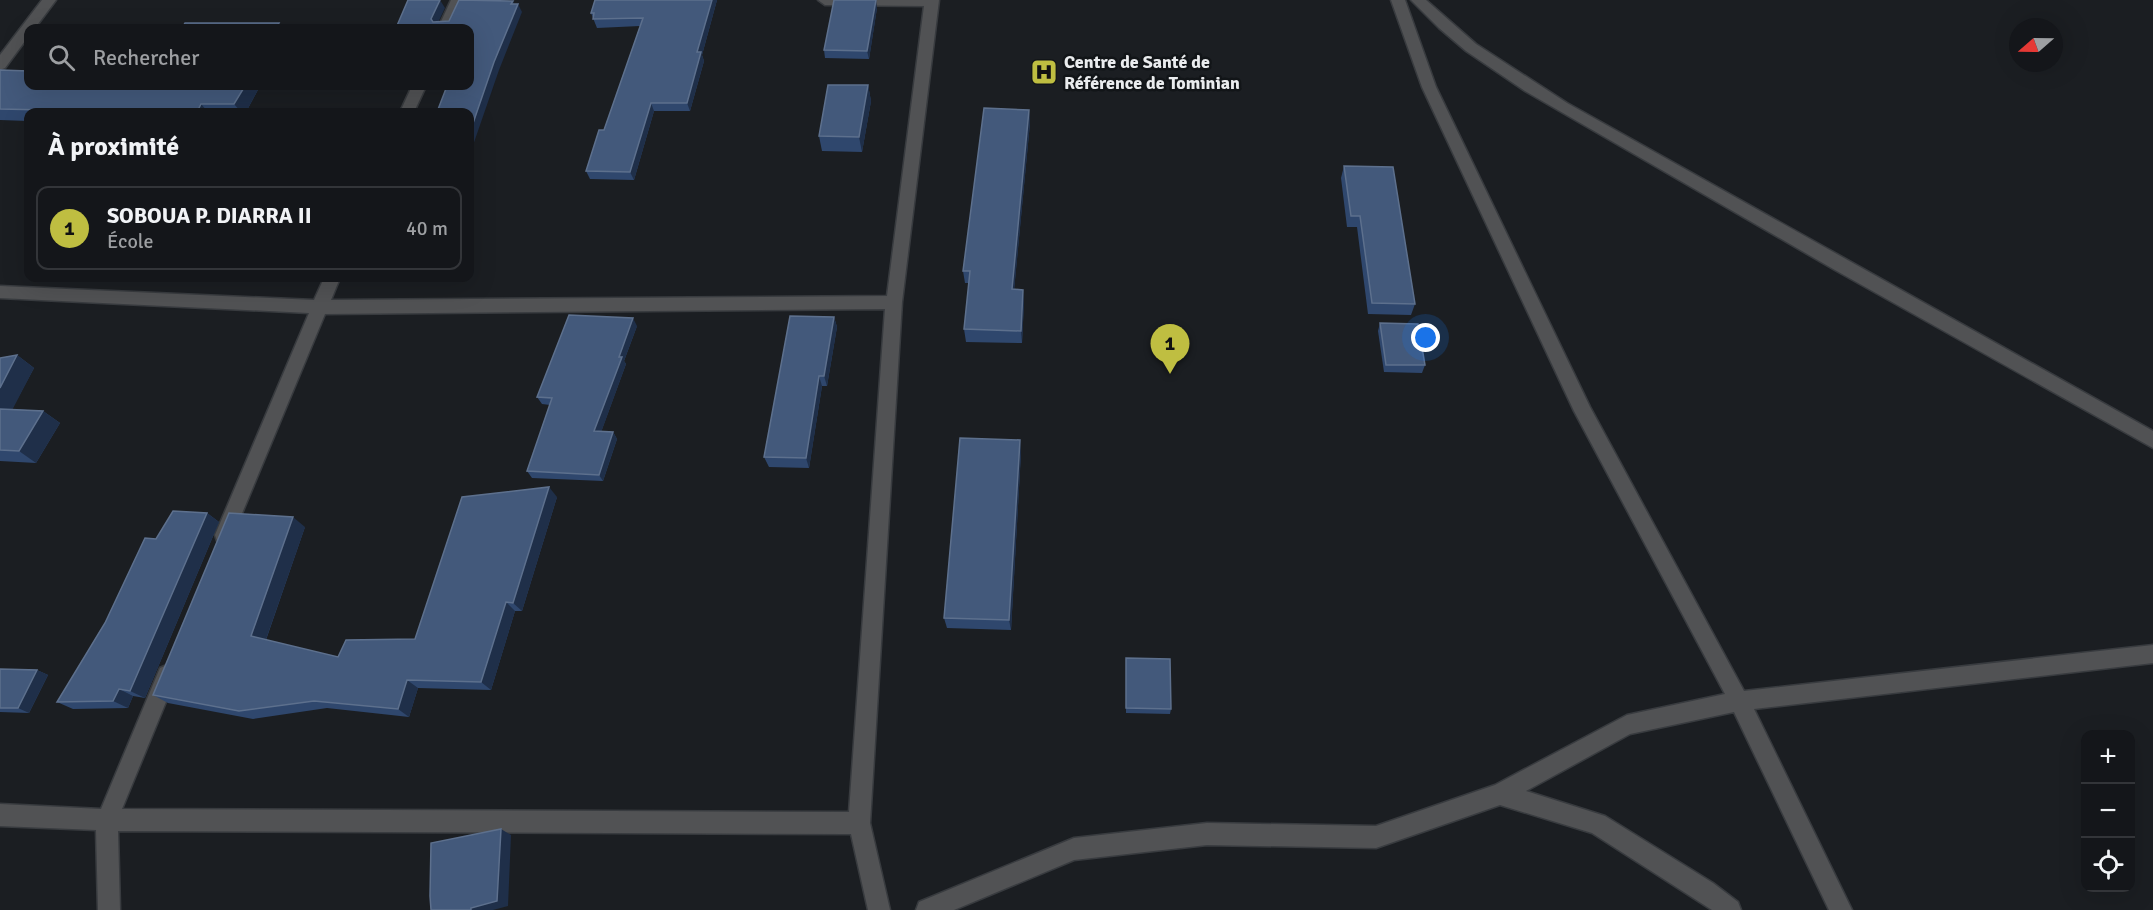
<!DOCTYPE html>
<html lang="fr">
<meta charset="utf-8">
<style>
body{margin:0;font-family:Signika,sans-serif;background:#1d1f23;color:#f1f3f6}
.controls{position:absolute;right:18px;bottom:18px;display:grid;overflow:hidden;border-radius:12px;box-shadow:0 6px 24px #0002}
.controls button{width:54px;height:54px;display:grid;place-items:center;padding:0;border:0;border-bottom:2px solid #333539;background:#14161a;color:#f1f3f6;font:30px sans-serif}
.compass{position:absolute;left:2009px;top:18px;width:54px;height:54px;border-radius:50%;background:#14161a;box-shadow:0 6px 24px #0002;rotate:250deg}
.you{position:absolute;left:1426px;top:338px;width:21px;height:21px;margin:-15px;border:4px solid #fff;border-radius:50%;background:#1a73e8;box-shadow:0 0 0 9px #1a73e833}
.badge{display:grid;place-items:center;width:39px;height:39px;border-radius:50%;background:#bfbe41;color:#111;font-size:20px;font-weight:700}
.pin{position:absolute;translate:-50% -50px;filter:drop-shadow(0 2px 3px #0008)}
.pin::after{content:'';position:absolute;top:32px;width:21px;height:18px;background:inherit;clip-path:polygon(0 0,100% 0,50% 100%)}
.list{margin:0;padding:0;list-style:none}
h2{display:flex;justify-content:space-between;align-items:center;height:78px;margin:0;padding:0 24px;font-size:26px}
h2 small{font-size:20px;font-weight:400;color:#9d9fa2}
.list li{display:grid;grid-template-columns:39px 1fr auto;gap:18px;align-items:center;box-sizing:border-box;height:84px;margin:0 12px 12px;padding:0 12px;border:2px solid #333539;border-radius:12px}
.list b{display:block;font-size:22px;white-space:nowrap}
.list p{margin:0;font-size:20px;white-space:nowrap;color:#9d9fa2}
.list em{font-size:20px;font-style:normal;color:#9d9fa2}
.icon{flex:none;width:33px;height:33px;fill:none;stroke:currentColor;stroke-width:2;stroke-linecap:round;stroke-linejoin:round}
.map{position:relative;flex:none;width:2153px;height:910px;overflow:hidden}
.search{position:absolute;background:#14161a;box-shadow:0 6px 24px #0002;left:24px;top:24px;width:450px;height:66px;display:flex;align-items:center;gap:15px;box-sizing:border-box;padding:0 21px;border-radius:12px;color:#9d9fa2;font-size:22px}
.panel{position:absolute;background:#14161a;box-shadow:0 6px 24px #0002;left:24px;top:108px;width:450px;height:174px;border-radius:12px}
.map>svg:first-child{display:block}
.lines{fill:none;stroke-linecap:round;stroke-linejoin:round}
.street-casing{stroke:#383b3f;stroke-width:3}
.street{fill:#515254;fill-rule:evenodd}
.wall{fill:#2f476d}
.shaded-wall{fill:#1f2f49}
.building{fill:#43597b;stroke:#5d708d;stroke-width:1.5}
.labels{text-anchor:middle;stroke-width:5;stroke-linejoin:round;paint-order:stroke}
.poi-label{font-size:18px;font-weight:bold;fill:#eaecee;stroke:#121518;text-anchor:start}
</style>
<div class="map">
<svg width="2153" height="910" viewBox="0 0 2153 910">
<rect width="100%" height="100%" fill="#1b1e22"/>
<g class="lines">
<defs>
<g id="street">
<path d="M42,0H56L35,28H28V37L5,68L0,70V55Z"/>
<path d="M451,0H465L452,28H438Z"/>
<path d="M818,0H939L902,302L870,823L890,910H868L851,834L118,831L120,910H98L96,830L0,826V804L101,809L160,668L167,665L174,668L177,675L122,809L849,812L885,309L325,314L233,535L231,541L224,543L217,541L215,535L309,313L0,298V286L314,300L324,278H340L331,300L887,296L924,6L825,5Z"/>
<path d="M1391,0H1405L1436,87L1590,407L1744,691L2153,645V663L1754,709L1852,910H1829L1734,712L1630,734L1526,791L1605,816L1713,883L1738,902L1741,910H1712L1592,833L1500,805L1376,848L1207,845L1074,860L954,910H916L919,902L1074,838L1207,823L1376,826L1495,785L1627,715L1725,694L1574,411L1422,87Z"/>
<path d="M1411,0H1426L1476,44L1567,103L2153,431V448L1835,270L1525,91L1466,51L1439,28Z"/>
<path d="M412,86H426L414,112H400Z"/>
</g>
</defs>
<use href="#street" class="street-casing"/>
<use href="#street" class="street"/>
</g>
<g class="wall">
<path d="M595,0H717L702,55L704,61L690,111H654L634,180L590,179L586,171L604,130L640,26L597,28L591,13Z"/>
<path d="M877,8L869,59L825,58L824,50Z"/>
<path d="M0,70L260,86L246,112H28V121L0,120Z"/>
<path d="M868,85L871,101L862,152L822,151L819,136Z"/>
<path d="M1029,110L1030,123L1014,290L1024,302L1022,343L966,342L964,329L969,283H965L963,271Z"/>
<path d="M1344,166L1415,304L1411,315L1368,314L1357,227H1347L1341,178Z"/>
<path d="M834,317L837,327L827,386H822L809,468L769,467L764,457Z"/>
<path d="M1380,323L1425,365L1422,373L1384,372L1378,331Z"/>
<path d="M637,326L624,361L626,364L601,432H613L617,439L603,481L532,478L527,471L550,405L542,404L537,397Z"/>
<path d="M17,355L34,368L12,409L43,411L60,423L36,463L0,461V358Z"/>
<path d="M1021,453L1011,630L947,628L944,618Z"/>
<path d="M557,497L522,611H515L491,690L418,688L409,717L327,708L253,719L168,703L153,695L305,527L266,640L338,657L415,639Z"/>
<path d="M207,513L219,522L145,698L133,696L128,708L73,709L57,702L156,539Z"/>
<path d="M1126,658L1171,709L1170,714L1126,713Z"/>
<path d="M0,669L37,670L48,675L29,713L0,712Z"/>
</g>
<g class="shaded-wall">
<path d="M440,0L445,8L436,27L431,19Z"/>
<path d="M712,0H717L702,55L704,61L690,111L687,103L697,52Z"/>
<path d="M876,0L877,8L869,59L867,51Z"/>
<path d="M513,1L516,9L518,4L522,12L499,70L470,154V132Z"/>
<path d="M279,23L283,28H276Z"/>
<path d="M868,85L871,101L862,152L859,137Z"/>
<path d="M245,86H260L246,112H241L234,104Z"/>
<path d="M651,103L654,111L634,180L630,172Z"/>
<path d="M201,104L208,112H197Z"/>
<path d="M1029,110L1030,123L1013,302L1012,289Z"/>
<path d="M1023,290L1024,302L1022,343L1021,331Z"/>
<path d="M834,317L837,327L827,386L824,376Z"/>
<path d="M633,318L637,326L624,361L626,364L599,438L594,431L619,357Z"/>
<path d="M17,355L34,368L7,420L0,415V388Z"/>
<path d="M819,376L822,386L809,468L806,458Z"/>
<path d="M43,411L60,423L36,463L19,451Z"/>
<path d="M613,432L617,439L603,481L599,475Z"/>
<path d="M1020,440L1021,453L1011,630L1009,620Z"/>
<path d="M549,487L557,497L522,611L513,603Z"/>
<path d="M207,513L219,522L145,698L130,691Z"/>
<path d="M293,517L305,527L264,645L251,636Z"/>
<path d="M506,602L515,611L491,690L481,682Z"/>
<path d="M37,670L48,675L29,713L18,708Z"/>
<path d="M407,680L418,688L409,717L398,709Z"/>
<path d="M119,689L133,696L128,708L113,701Z"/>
<path d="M501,829L511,835L508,906L493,910H471Z"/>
</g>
<g class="building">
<path d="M408,0H440L431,19L433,22L449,21L459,0L513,1L511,4H518L494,62L470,132V112H437L447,86H470V28H396Z"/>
<path d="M595,0H712L697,52H701L687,103H651L630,172L586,171L599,130H604L643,18L593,19L594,13H591Z"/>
<path d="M834,0H876L867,51L824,50Z"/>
<path d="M185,23H279L276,28H182Z"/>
<path d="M0,70L28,71V86H245L234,104H201L197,112H140L0,109Z"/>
<path d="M828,85H868L859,137L819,136Z"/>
<path d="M984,108L1029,110L1012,289L1023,290L1021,331L964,329L970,271H963Z"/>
<path d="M1344,166L1393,167L1415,304L1372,303L1360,216H1351Z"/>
<path d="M569,315L633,318L619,357H622L594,431L613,432L599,475L527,471L552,398L537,397Z"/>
<path d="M790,316L834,317L824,376H819L806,458L764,457Z"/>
<path d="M1380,323L1418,324L1425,365H1386Z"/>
<path d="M17,355L0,388V358Z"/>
<path d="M0,409L43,411L19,451L0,450Z"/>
<path d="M960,438L1020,440L1009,620L944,618Z"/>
<path d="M549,487L513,603L506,602L481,682L407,680L398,709L314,701L239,711L153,695L229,513L293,517L251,636L338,657L346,640L415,639L462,497Z"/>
<path d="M173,511L207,513L130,691L119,689L113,701L57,702L105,623L145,538L156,539Z"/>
<path d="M1126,658L1170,659L1171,709L1126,708Z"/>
<path d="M0,669L37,670L18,708H0Z"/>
<path d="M501,829L497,901L471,908V910H431L430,896L431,843Z"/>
</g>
<defs>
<symbol id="hospital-square" viewBox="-11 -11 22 22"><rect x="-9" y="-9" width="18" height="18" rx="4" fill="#bfbe41" stroke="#121518"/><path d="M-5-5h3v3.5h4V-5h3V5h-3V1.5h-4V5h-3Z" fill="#111"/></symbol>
</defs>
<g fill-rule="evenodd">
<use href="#hospital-square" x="1029" y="57" width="30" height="30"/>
</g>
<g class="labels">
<g class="poi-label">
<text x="1064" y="68">Centre de Santé de<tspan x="1064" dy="21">Référence de Tominian</tspan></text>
</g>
</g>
</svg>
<div class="controls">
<button>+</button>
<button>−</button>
<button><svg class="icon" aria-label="locate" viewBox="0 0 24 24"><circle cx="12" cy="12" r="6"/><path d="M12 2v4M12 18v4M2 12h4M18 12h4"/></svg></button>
</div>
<svg class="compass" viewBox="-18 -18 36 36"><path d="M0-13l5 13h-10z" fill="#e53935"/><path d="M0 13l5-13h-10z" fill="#9d9fa2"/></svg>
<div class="you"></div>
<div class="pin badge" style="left:1170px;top:374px">1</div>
<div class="search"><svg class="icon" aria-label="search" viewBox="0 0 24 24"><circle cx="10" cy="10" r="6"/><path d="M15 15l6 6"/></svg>Rechercher</div>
<section class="panel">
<h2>À proximité<small></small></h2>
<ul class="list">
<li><span class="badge">1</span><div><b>SOBOUA P. DIARRA II</b><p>École</p></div><em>40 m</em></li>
</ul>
</section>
</div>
